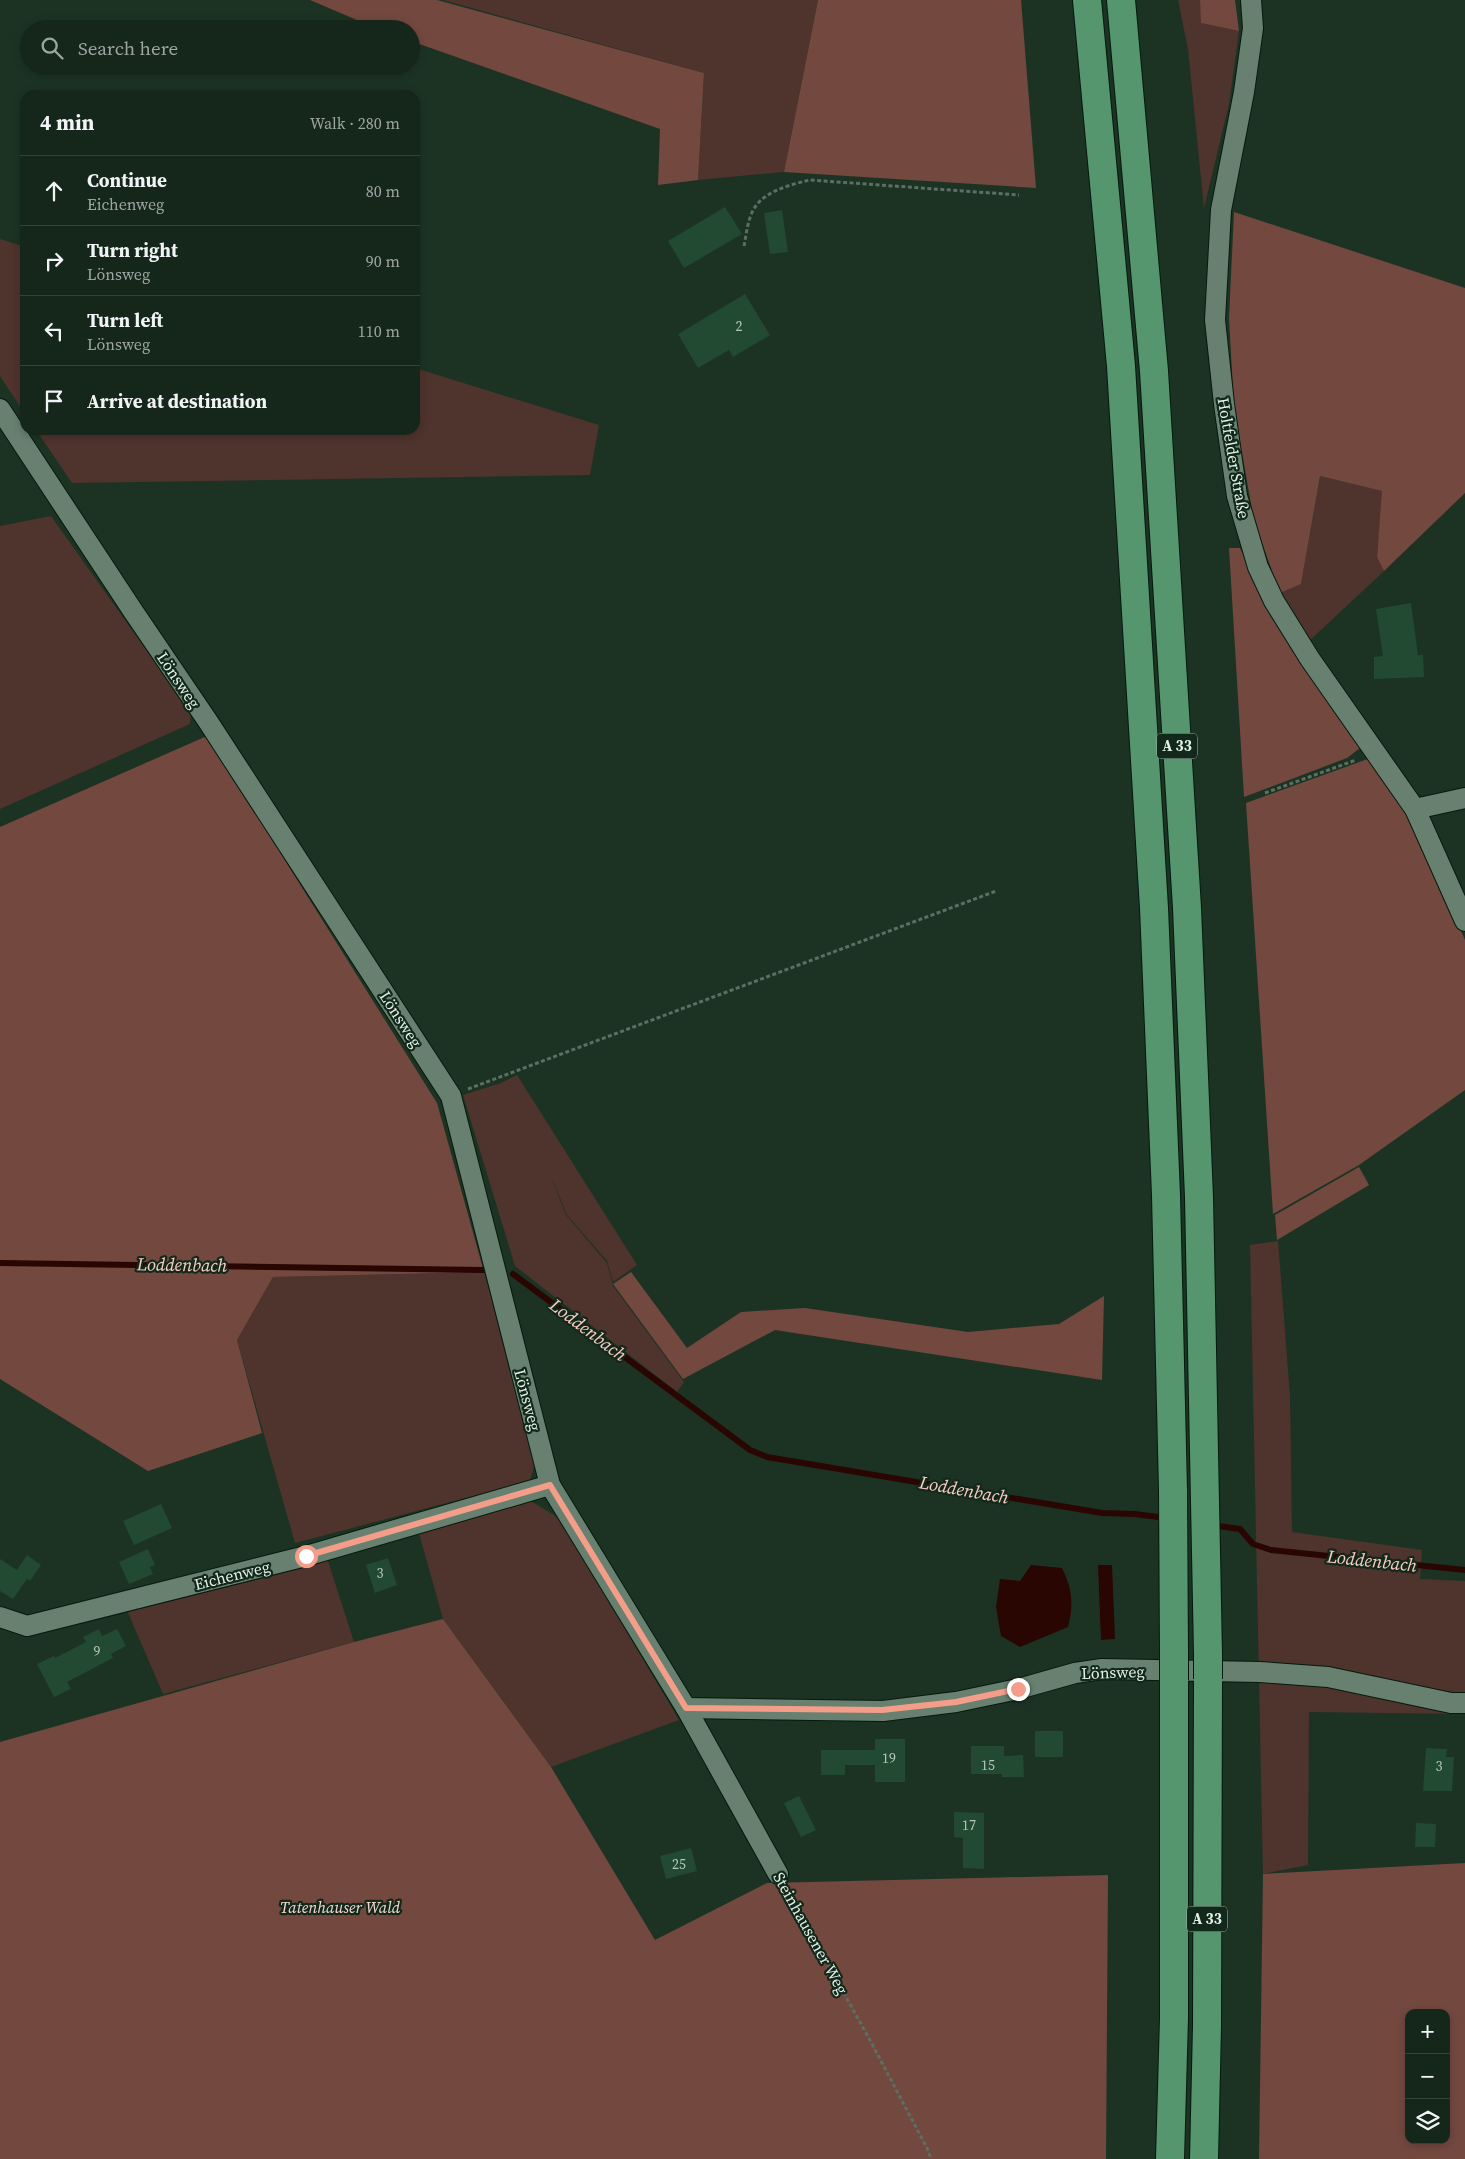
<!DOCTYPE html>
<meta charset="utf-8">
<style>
body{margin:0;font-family:"Source Serif 4",serif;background:#1e2e24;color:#f1f3f6}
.controls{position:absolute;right:15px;bottom:15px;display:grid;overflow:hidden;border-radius:10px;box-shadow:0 2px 8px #0003}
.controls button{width:45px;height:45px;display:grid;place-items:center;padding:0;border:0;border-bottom:1px solid #34433a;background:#15261b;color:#f1f3f6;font:25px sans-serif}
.stop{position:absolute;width:15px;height:15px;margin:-11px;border:4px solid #f49e8a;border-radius:50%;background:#fff}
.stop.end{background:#f49e8a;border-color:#fff;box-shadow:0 1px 5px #0008}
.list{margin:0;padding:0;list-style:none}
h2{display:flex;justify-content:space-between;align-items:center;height:65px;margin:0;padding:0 20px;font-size:21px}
h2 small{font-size:16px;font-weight:400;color:#9da5a3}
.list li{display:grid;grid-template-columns:32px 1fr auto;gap:15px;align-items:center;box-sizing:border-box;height:70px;padding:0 20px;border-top:1px solid #34433a}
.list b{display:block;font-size:19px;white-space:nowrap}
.list p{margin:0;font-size:16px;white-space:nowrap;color:#9da5a3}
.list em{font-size:16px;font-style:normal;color:#9da5a3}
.icon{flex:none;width:28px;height:28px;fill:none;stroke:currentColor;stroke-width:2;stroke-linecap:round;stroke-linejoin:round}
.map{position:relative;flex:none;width:1465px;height:2159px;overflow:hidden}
.search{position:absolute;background:#15261b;box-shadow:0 2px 8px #0003;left:20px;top:20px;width:400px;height:55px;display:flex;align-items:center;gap:12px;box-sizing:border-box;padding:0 18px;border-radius:28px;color:#9da5a3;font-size:19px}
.panel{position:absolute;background:#15261b;box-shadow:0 2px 8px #0003;left:20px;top:90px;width:400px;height:345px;border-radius:15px}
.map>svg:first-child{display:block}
.green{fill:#4f332d}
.forest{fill:#73483f;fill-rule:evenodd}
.water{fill:#290602}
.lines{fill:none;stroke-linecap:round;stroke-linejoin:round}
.stream{stroke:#290602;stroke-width:6}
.building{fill:#224932}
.minor-casing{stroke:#041a0d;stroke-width:22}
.highway-casing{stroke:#041a0d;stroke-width:30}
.path{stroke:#5b6f62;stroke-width:3;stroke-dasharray:4 2.5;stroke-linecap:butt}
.minor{stroke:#67806f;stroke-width:20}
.highway{stroke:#55966f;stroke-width:28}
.highway-bridge-casing{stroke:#041a0d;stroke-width:30;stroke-linecap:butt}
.highway-bridge{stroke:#55966f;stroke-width:28}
.route{stroke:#f49e8a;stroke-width:6}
.labels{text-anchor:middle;stroke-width:4.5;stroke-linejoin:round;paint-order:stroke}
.number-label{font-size:14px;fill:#b3c7ba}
.shield{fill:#12281b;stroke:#a4b5aa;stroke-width:1}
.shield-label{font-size:15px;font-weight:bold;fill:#e3f1e7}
.street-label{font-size:16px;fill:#e3f1e7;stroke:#12281b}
.park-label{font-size:16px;font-style:italic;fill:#f8d9d1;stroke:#12281b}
.water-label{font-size:18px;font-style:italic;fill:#fbcdc3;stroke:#12281b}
</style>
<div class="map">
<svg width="1465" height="2159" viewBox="0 0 1465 2159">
<rect width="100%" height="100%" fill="#1c3324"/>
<g class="green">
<path d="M443,0H818L784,172L698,180L704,73Z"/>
<path d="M1178,0H1200L1202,23L1239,31L1229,104L1204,208L1188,49Z"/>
<path d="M0,239L25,247V414L0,376Z"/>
<path d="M415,368L599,425L590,475L72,483L36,430H415Z"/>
<path d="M1320,476L1383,491L1377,556L1384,571L1308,642L1280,593L1301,584Z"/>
<path d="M51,516L191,713L190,724L0,809V526Z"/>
<path d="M517,1075L637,1265L613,1282L607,1261L567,1215L548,1169L566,1215L607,1263L613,1286L684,1382L677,1392L515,1266L463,1095L501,1083Z"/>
<path d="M1278,1241L1290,1396L1292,1532L1422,1550L1420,1579L1465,1581V1714L1309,1712L1308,1865L1263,1874L1250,1245Z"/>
<path d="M484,1272L536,1458L530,1481L295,1543L237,1340L273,1277Z"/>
<path d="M529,1500L559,1518L679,1720L551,1767L443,1619L419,1533Z"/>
<path d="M327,1558L354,1642L163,1694L126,1608Z"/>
</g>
<g class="forest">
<path d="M310,0H437L704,73L698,180L658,185L660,129L411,41V29H378Z"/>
<path d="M818,0H1021L1036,188L784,172Z"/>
<path d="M1200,0H1235L1239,31L1201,23Z"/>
<path d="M1234,212L1465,288V493L1384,571L1377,557L1382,491L1320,476L1301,584L1280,593L1254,521L1234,407L1229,318Z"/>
<path d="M1229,548H1240L1263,596L1360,748L1347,758L1244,797Z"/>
<path d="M207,736L437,1103L484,1272L273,1277L237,1340L262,1433L148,1471L0,1379V827Z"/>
<path d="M1376,756L1414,825L1465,940V1090L1359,1165L1273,1214L1246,803Z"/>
<path d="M1359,1167L1369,1185L1277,1240L1275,1215Z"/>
<path d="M631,1272L687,1348L741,1312L805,1308L968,1332L1059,1324L1104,1296L1102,1380L775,1330L683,1379L613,1284Z"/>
<path d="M443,1619L551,1767L655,1940L767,1883L1108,1875L1106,2159H0V1742L354,1642Z"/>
<path d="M1465,1863V2159H1259L1263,1874ZM1409,2013H1446V2140H1409Z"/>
</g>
<g class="water">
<path d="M1031,1565L1062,1568C1072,1587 1074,1606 1068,1627L1020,1647L1001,1636L996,1607L1000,1579L1020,1581Z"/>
<path d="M1098,1565H1112L1115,1639L1101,1640Z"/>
</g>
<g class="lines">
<g class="stream">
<path d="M0,1263L483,1270"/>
<path d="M513,1274L750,1450L767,1457L1102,1513L1135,1514L1166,1518"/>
<path d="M1211,1525L1240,1529L1253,1544L1271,1550L1465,1570"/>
</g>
</g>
<g class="building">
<path d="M725,207L742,234L684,268L668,241Z"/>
<path d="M782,210L788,252L770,254L764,213Z"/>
<path d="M745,294L770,335L733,357L729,350L698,368L678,334Z"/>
<path d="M1411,603L1418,655H1423L1424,677L1374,679V657L1383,656L1376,609Z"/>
<path d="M161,1504L172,1528L134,1545L123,1521Z"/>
<path d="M148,1549L155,1565L150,1567L153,1574L129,1584L119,1562Z"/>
<path d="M27,1555L41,1565L30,1581L27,1579L13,1599L0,1591V1559L17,1570Z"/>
<path d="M388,1558L397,1585L375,1593L366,1565Z"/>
<path d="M99,1629L102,1636L117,1629L126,1646L111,1654L113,1658L67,1682L71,1689L54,1697L37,1664L54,1656L55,1658L86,1642L83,1637Z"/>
<rect x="1035" y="1731" width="28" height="26"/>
<path d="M875,1739H905V1782H875V1765H845V1775H821V1750H875Z"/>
<path d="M971,1746H1004V1756L1023,1755L1024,1777H1002V1774H971Z"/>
<path d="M1426,1748L1447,1749L1446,1757H1454L1452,1791H1423Z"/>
<path d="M799,1796L816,1830L801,1837L784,1803Z"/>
<path d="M954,1812L984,1813V1869L963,1868V1838L954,1837Z"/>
<path d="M1416,1823L1436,1824L1435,1847H1415Z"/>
<path d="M691,1848L697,1871L666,1879L660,1856Z"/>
</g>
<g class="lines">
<defs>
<g id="minor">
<path d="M1251,0L1253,28L1244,92L1221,210L1215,320L1224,404L1237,496L1258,567L1274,601L1310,659L1415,809L1465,921"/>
<path d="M0,409L133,611L209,723L451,1096L550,1485L686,1708L778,1874"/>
<path d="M1415,809L1465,798"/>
<path d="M0,1617L27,1626L306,1556L550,1485"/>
<path d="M686,1708L883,1711L956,1702L1018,1689L1075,1673L1102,1669L1260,1672L1328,1677L1451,1703H1465"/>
</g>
<g id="highway">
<path d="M1087,0L1121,366L1154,908L1166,1195L1173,1490L1174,1653"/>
<path d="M1121,0L1154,371L1187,908L1199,1197L1208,1654"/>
<path d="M1170,2159L1174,2018V1680"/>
<path d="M1204,2159L1207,2026L1208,1679"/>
</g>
</defs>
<use href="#minor" class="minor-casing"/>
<use href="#highway" class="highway-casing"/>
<g class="path">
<path d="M744,246C746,236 747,225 751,215C759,192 789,185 810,180L1019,195"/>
<path d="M1265,793L1356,760"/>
<path d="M468,1089L996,891"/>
<path d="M787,1890L872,2044L928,2150L931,2159"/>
</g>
<use href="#minor" class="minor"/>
<use href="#highway" class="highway"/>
<defs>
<g id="highway-bridge">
<path d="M1174,1653V1680"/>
<path d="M1208,1654V1679"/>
</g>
</defs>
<use href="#highway-bridge" class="highway-bridge-casing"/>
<use href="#highway-bridge" class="highway-bridge"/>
</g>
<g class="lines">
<path class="route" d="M306,1556L550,1485L686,1708L882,1710L956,1702L1018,1689"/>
</g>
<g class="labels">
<g class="number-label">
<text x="739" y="331">2</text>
<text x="380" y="1578">3</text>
<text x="97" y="1656">9</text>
<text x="889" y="1763">19</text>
<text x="988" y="1770">15</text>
<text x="1439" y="1771">3</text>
<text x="969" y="1830">17</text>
<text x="679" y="1869">25</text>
</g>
<g class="shield">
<rect x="1157" y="733.5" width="40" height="25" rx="4"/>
<rect x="1187" y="1906.5" width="40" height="25" rx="4"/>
</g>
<g class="shield-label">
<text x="1177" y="751">A 33</text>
<text x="1207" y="1924">A 33</text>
</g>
<g class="street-label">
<text transform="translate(1234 458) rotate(80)" y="6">Holtfelder Straße</text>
<text transform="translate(179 680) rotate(56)" y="6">Lönsweg</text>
<text transform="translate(401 1019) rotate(57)" y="6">Lönsweg</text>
<text transform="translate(528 1400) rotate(75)" y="6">Lönsweg</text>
<text transform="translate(232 1575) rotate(-14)" y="6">Eichenweg</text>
<text transform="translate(1113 1672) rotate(-2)" y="6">Lönsweg</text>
<text transform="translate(811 1933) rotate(61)" y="6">Steinhausener Weg</text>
</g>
<g class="park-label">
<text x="340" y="1913">Tatenhauser Wald</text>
</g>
<g class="water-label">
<text transform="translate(182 1265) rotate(1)" y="6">Loddenbach</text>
<text transform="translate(588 1330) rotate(37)" y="6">Loddenbach</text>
<text transform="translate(964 1490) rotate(10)" y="6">Loddenbach</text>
<text transform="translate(1372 1561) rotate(6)" y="6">Loddenbach</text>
</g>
</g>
</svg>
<div class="controls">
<button>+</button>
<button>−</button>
<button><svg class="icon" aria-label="layers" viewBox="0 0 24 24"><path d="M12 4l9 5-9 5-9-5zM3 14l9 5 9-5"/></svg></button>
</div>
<div class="stop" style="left:306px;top:1556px"></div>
<div class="stop end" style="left:1018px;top:1689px"></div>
<div class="search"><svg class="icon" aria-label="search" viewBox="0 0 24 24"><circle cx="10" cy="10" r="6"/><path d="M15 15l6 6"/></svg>Search here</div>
<section class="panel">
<h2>4 min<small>Walk · 280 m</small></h2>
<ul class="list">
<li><svg class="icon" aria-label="ahead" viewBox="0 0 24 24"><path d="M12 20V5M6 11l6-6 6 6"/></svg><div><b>Continue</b><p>Eichenweg</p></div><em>80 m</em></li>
<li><svg class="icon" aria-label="right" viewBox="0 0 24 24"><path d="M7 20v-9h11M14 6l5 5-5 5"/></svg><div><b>Turn right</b><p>Lönsweg</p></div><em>90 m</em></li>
<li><svg class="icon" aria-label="left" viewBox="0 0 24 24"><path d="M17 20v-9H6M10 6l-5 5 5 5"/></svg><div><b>Turn left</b><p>Lönsweg</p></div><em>110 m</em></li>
<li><svg class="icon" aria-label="arrive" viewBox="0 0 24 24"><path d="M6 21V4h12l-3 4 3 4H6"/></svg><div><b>Arrive at destination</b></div></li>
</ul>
</section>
</div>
